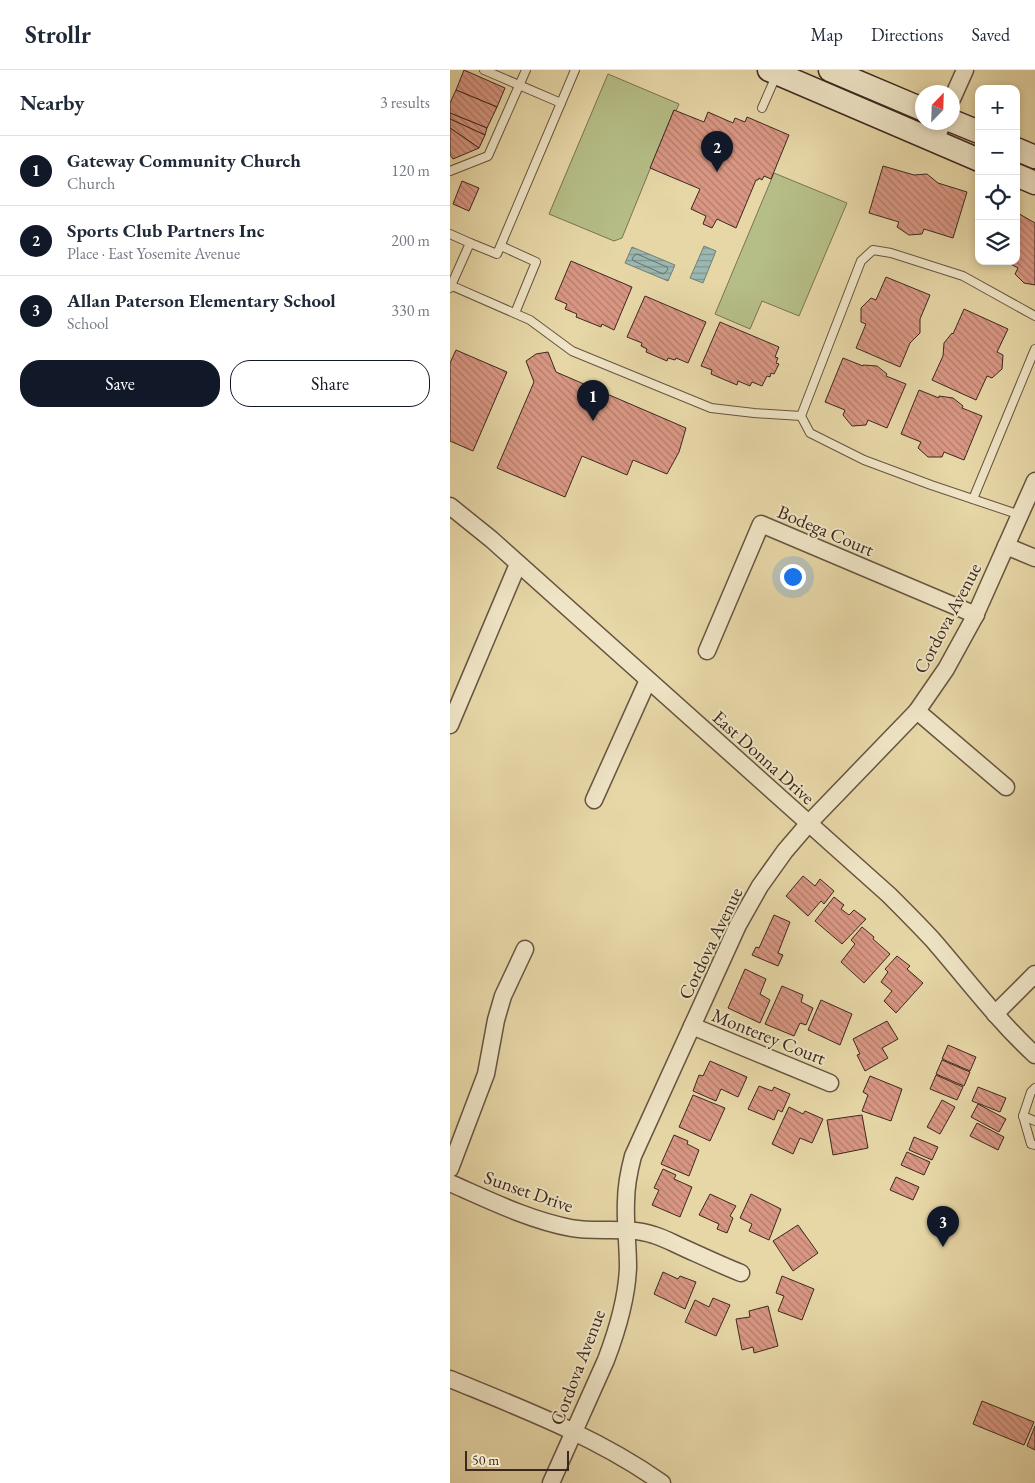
<!DOCTYPE html>
<meta charset="utf-8">
<style>
body{margin:0;font-family:"EB Garamond",serif;background:#f2f2f3;color:#1f2937}
.controls{position:absolute;right:15px;top:15px;display:grid;overflow:hidden;border-radius:10px;box-shadow:0 2px 8px #0003}
.controls button{width:45px;height:45px;display:grid;place-items:center;padding:0;border:0;border-bottom:1px solid #e0e1e3;background:#fff;color:#1f2937;font:25px sans-serif}
.compass{position:absolute;left:465px;top:15px;width:45px;height:45px;border-radius:50%;background:#fff;box-shadow:0 2px 8px #0003;rotate:23deg}
.scale{position:absolute;left:15px;bottom:12px;width:104px;box-sizing:border-box;padding-left:5px;border:2px solid #3c281e;border-top:0;font-size:14px;line-height:18px;white-space:nowrap;color:#3c281e;-webkit-text-stroke:4px #efe5c6;paint-order:stroke}
.you{position:absolute;left:342px;top:506px;width:18px;height:18px;margin:-12px;border:4px solid #fff;border-radius:50%;background:#1a73e8;box-shadow:0 0 0 8px #1a73e833}
.badge{display:grid;place-items:center;width:32px;height:32px;border-radius:50%;background:#111827;color:#fff;font-size:16px;font-weight:700}
.pin{position:absolute;translate:-50% -41px;filter:drop-shadow(0 1px 2px #0008)}
.pin::after{content:'';position:absolute;top:26px;width:18px;height:15px;background:inherit;clip-path:polygon(0 0,100% 0,50% 100%)}
.list{margin:0;padding:0;list-style:none}
h2{display:flex;justify-content:space-between;align-items:center;height:65px;margin:0;padding:0 20px;font-size:21px}
h2 small{font-size:16px;font-weight:400;color:#747a83}
.list li{display:grid;grid-template-columns:32px 1fr auto;gap:15px;align-items:center;box-sizing:border-box;height:70px;padding:0 20px;border-top:1px solid #e0e1e3}
.list b{display:block;font-size:19px;white-space:nowrap}
.list p{margin:0;font-size:16px;white-space:nowrap;color:#747a83}
.list em{font-size:16px;font-style:normal;color:#747a83}
.actions{display:flex;gap:10px;padding:15px 20px}
.actions a{flex:1;padding:11px 0;border:1px solid #111827;border-radius:20px;text-align:center;font-size:18px;color:#111827}
.actions .main{background:#111827;color:#fff}
.icon{flex:none;width:28px;height:28px;fill:none;stroke:currentColor;stroke-width:2;stroke-linecap:round;stroke-linejoin:round}
.map{position:relative;flex:none;width:585px;height:1413px;overflow:hidden}
header{display:flex;align-items:center;gap:30px;box-sizing:border-box;height:70px;padding:0 25px;background:#fff;border-bottom:1px solid #e0e1e3}
header strong{font-size:24px}
nav{display:flex;gap:28px;margin-inline-start:auto;font-size:18px}
main{display:flex}
aside{flex:1;background:#fff}
.map>svg:first-child{display:block}
.green{fill:#b6be87;stroke:#797352}
.water{fill:url(#water-rules);stroke:#747e76}
.lines{fill:none;stroke-linecap:round;stroke-linejoin:round}
.shore{stroke:#6b7068;stroke-width:1}
.building{fill:url(#building-back-hatch);stroke:#3c281e}
.service-casing{stroke:#675440;stroke-width:10}
.minor-casing{stroke:#675440;stroke-width:19}
.secondary-casing{stroke:#3c281e;stroke-width:25}
.service{stroke:#efe5c6;stroke-width:8}
.minor{stroke:#efe5c6;stroke-width:16}
.secondary{stroke:#efe5c6;stroke-width:22}
.labels{text-anchor:middle;stroke-width:4;stroke-linejoin:round;paint-order:stroke}
.street-label{font-size:19px;fill:#3c281e;stroke:#efe5c6}
</style>
<header>
<strong>Strollr</strong>
<nav><a>Map</a><a>Directions</a><a>Saved</a></nav>
</header>
<main>
<aside>
<h2>Nearby<small>3 results</small></h2>
<ul class="list">
<li><span class="badge">1</span><div><b>Gateway Community Church</b><p>Church</p></div><em>120 m</em></li>
<li><span class="badge">2</span><div><b>Sports Club Partners Inc</b><p>Place · East Yosemite Avenue</p></div><em>200 m</em></li>
<li><span class="badge">3</span><div><b>Allan Paterson Elementary School</b><p>School</p></div><em>330 m</em></li>
</ul>
<div class="actions"><a class="main">Save</a><a>Share</a></div>
</aside>
<div class="map">
<svg width="585" height="1413" viewBox="0 0 585 1413">
<defs>
<pattern id="water-rules" width="6" height="5" patternUnits="userSpaceOnUse" patternTransform="scale(1.25)"><rect width="6" height="5" fill="#9ab7b1"/><path d="M0 2.5h6" fill="none" stroke="#7f958f"/></pattern>
<pattern id="building-back-hatch" width="6" height="6" patternUnits="userSpaceOnUse" patternTransform="scale(1.25)"><rect width="6" height="6" fill="#d99783"/><path d="M-1 5l2 2M0 0l6 6M5-1l2 2" fill="none" stroke="#b17b6b"/></pattern>
</defs>
<rect width="100%" height="100%" fill="#e7d7a7"/>
<filter id="stains"><feTurbulence type="fractalNoise" baseFrequency=".004" numOctaves="4"/><feColorMatrix values="0 0 0 0 .2 0 0 0 0 .09 0 0 0 0 .02 0 0 0 .5 -.17"/></filter>
<radialGradient id="worn" r=".72"><stop offset=".6" stop-color="#630" stop-opacity="0"/><stop offset="1" stop-color="#630" stop-opacity=".3"/></radialGradient>
<g class="green">
<path d="M158,4L229,34L226,41L224,40L172,168L164,171L99,144Z"/>
<path d="M324,103L397,133L349,246L312,231L300,259L265,244Z"/>
</g>
<g class="water">
<path d="M254,176L266,181L253,213L240,208Z"/>
<path d="M182,177L225,195L218,211L175,193Z"/>
</g>
<g class="lines">
<path class="shore" d="M187,184L217,197L218,199L216,202L213,204L184,191L182,189L184,186Z"/>
</g>
<g class="building">
<path d="M14,0L55,18L47,37L6,20Z"/>
<path d="M6,20L47,37L37,58L0,43V33Z"/>
<path d="M224,40L254,52L258,42L283,53L285,48L295,52L297,47L339,65L321,109L314,106L312,110L309,108L308,110H306L286,158L267,149L262,158L253,154L256,146L241,139L250,119L200,98Z"/>
<path d="M0,43L37,58L35,65L0,49Z"/>
<path d="M0,49L35,65L29,78L0,58Z"/>
<path d="M0,58L29,78L3,89L0,85Z"/>
<path d="M433,96L464,105L477,104L488,113L517,122L503,168L474,159L472,164L459,165L447,157L449,152L419,143Z"/>
<path d="M12,111L29,118L19,141L3,134Z"/>
<path d="M566,142L585,153V215L574,213L565,204L568,198L555,191H566Z"/>
<path d="M121,191L182,217L164,260L152,254L151,257L126,247L127,244L115,239L117,234L105,229Z"/>
<path d="M436,207L480,225L470,249V263L460,273L450,297L406,278L416,254L411,252V238L421,228L426,230Z"/>
<path d="M195,226L256,252L238,293L226,288L225,290L218,288L217,291L196,282L197,279L191,276L192,273L177,267Z"/>
<path d="M514,239L558,259L547,282L553,285L552,299L542,308L537,306L526,330L482,310L493,286L494,273L502,263L503,264Z"/>
<path d="M270,252L329,277L325,287L328,288L326,293L329,294L324,304L321,303L320,307L317,306L312,316L302,312L300,316L288,311L287,315L261,304L262,300L251,296Z"/>
<path d="M6,280L57,302L23,381L0,371V293Z"/>
<path d="M98,282L106,302L236,358L229,382L217,404L183,390L177,405L132,386L115,427L47,398L84,312L76,291L86,284Z"/>
<path d="M393,288L413,296V295L427,296L437,304L436,306L456,314L437,358L418,350L416,355L402,356L393,345L395,340L375,332Z"/>
<path d="M469,320L489,328V326L503,328L513,336L512,338L532,346L514,390L494,382L492,387H478L468,378L471,372L451,364Z"/>
<path d="M353,806L365,816L370,809L384,821L374,834L371,831L358,846L336,826Z"/>
<path d="M384,827L394,835L391,839L399,845L404,840L416,849L392,874L365,851Z"/>
<path d="M324,845L340,852L328,883L333,885L328,896L302,885L306,877L309,878Z"/>
<path d="M412,857L424,867L423,869L440,884L414,913L391,892L405,874L401,870Z"/>
<path d="M447,886L460,896L457,899L473,913L446,943L434,931L442,921L431,912L438,902L435,899Z"/>
<path d="M295,899L316,909L310,924L320,930L310,953L278,938Z"/>
<path d="M332,916L353,925L351,932L363,938L356,955L350,953L344,966L315,954Z"/>
<path d="M371,930L402,944L390,975L358,960Z"/>
<path d="M437,951L448,969L432,978L438,988L415,1001L407,985L410,984L403,969Z"/>
<path d="M498,975L526,987L520,1001L492,989Z"/>
<path d="M492,990L520,1002L514,1016L486,1004Z"/>
<path d="M260,991L297,1007L288,1027L271,1019L266,1031L243,1021L249,1005L253,1006Z"/>
<path d="M486,1005L513,1017L507,1030L480,1019Z"/>
<path d="M420,1006L452,1019L441,1051L412,1041L418,1025L413,1022Z"/>
<path d="M309,1016L322,1021L324,1017L340,1024L332,1042L328,1040L324,1050L298,1039Z"/>
<path d="M528,1017L556,1028L550,1042L522,1031Z"/>
<path d="M243,1025L275,1038L260,1071L229,1057Z"/>
<path d="M492,1030L505,1037L490,1064L477,1057Z"/>
<path d="M528,1034L556,1049L549,1062L521,1047Z"/>
<path d="M339,1037L353,1044L355,1041L373,1049L362,1073L350,1068L343,1084L322,1074Z"/>
<path d="M412,1045L418,1078L383,1085L377,1050Z"/>
<path d="M527,1053L554,1067L548,1080L520,1066Z"/>
<path d="M224,1065L238,1071L237,1074L249,1080L239,1106L211,1094Z"/>
<path d="M464,1067L488,1077L482,1090L459,1080Z"/>
<path d="M457,1082L480,1092L474,1105L451,1095Z"/>
<path d="M213,1099L226,1105L224,1109L242,1117L230,1147L202,1135L209,1120L204,1118Z"/>
<path d="M446,1107L469,1117L463,1130L440,1120Z"/>
<path d="M260,1124L286,1136L280,1146L283,1148L277,1163L267,1159L269,1154L249,1145Z"/>
<path d="M301,1124L331,1139L319,1170L299,1161L302,1154L290,1148Z"/>
<path d="M348,1155L368,1183L343,1201L323,1171Z"/>
<path d="M213,1202L228,1209L230,1206L246,1212L235,1239L204,1224Z"/>
<path d="M332,1206L364,1219L352,1250L328,1241L334,1226L326,1223Z"/>
<path d="M263,1228L280,1235L266,1266L235,1252L245,1230L259,1237Z"/>
<path d="M318,1236L328,1276L304,1283L303,1277L292,1280L286,1249L300,1247L299,1241Z"/>
<path d="M532,1331L584,1352L574,1375L523,1354Z"/>
<path d="M585,1356V1380L577,1376Z"/>
</g>
<g class="lines">
<defs>
<g id="service">
<path d="M34,0L111,33"/>
<path d="M312,38L326,6"/>
<path d="M0,101L38,86L76,0"/>
<path d="M0,164L20,173L0,218"/>
<path d="M20,173L47,184L125,0"/>
<path d="M51,176L86,192L65,243"/>
<path d="M0,215L80,250L122,281L261,338L304,343L351,346"/>
<path d="M523,429L585,279"/>
<path d="M570,445L481,415L414,390L360,363L351,346L411,191L423,180L441,183L513,206L585,246"/>
<path d="M585,1018L581,1022L573,1046L581,1074L585,1075"/>
<path d="M573,1046L585,1051"/>
</g>
<g id="minor">
<path d="M502,29L515,0"/>
<path d="M485,71L493,52"/>
<path d="M0,436L41,469L439,825C453,839 468,854 482,869C516,908 547,950 585,985"/>
<path d="M556,476L585,488"/>
<path d="M257,581L311,454L526,545"/>
<path d="M467,641L556,717"/>
<path d="M0,655L68,494"/>
<path d="M144,730L198,610"/>
<path d="M545,944L585,904"/>
<path d="M242,956L380,1013"/>
<path d="M0,1099L36,1004L46,950L53,926L75,879"/>
<path d="M0,1113C39,1130 79,1150 121,1158C149,1163 177,1156 204,1165C214,1168 223,1173 232,1177C252,1186 271,1195 291,1203"/>
<path d="M0,1309C73,1339 147,1367 212,1413"/>
<path d="M101,1413L156,1290C167,1261 177,1228 178,1197C178,1175 175,1153 176,1132C176,1116 179,1101 183,1086L288,855L310,816L335,781L359,753L467,641L496,599L524,548L585,411"/>
</g>
<g id="secondary">
<path d="M319,0L529,90"/>
<path d="M380,0L472,39"/>
<path d="M502,51L529,62"/>
<path d="M566,79L585,87"/>
<path d="M566,105L585,113"/>
</g>
</defs>
<use href="#service" class="service-casing"/>
<use href="#minor" class="minor-casing"/>
<use href="#secondary" class="secondary-casing"/>
<use href="#service" class="service"/>
<use href="#minor" class="minor"/>
<use href="#secondary" class="secondary"/>
</g>
<g class="labels">
<g class="street-label">
<text transform="translate(376 460) rotate(23)" y="7">Bodega Court</text>
<text transform="translate(497 548) rotate(-62)" y="7">Cordova Avenue</text>
<text transform="translate(314 687) rotate(42)" y="7">East Donna Drive</text>
<text transform="translate(260 873) rotate(-64)" y="7">Cordova Avenue</text>
<text transform="translate(319 966) rotate(22)" y="7">Monterey Court</text>
<text transform="translate(79 1121) rotate(19)" y="7">Sunset Drive</text>
<text transform="translate(127 1297) rotate(-69)" y="7">Cordova Avenue</text>
</g>
</g>
<rect width="100%" height="100%" filter="url(#stains)"/>
<rect width="100%" height="100%" fill="url(#worn)"/>
</svg>
<div class="controls">
<button>+</button>
<button>−</button>
<button><svg class="icon" aria-label="locate" viewBox="0 0 24 24"><circle cx="12" cy="12" r="6"/><path d="M12 2v4M12 18v4M2 12h4M18 12h4"/></svg></button>
<button><svg class="icon" aria-label="layers" viewBox="0 0 24 24"><path d="M12 4l9 5-9 5-9-5zM3 14l9 5 9-5"/></svg></button>
</div>
<svg class="compass" viewBox="-18 -18 36 36"><path d="M0-13l5 13h-10z" fill="#e53935"/><path d="M0 13l5-13h-10z" fill="#747a83"/></svg>
<div class="scale">50 m</div>
<div class="you"></div>
<div class="pin badge" style="left:143px;top:351px">1</div>
<div class="pin badge" style="left:267px;top:102px">2</div>
<div class="pin badge" style="left:493px;top:1177px">3</div>
</div>
</main>
